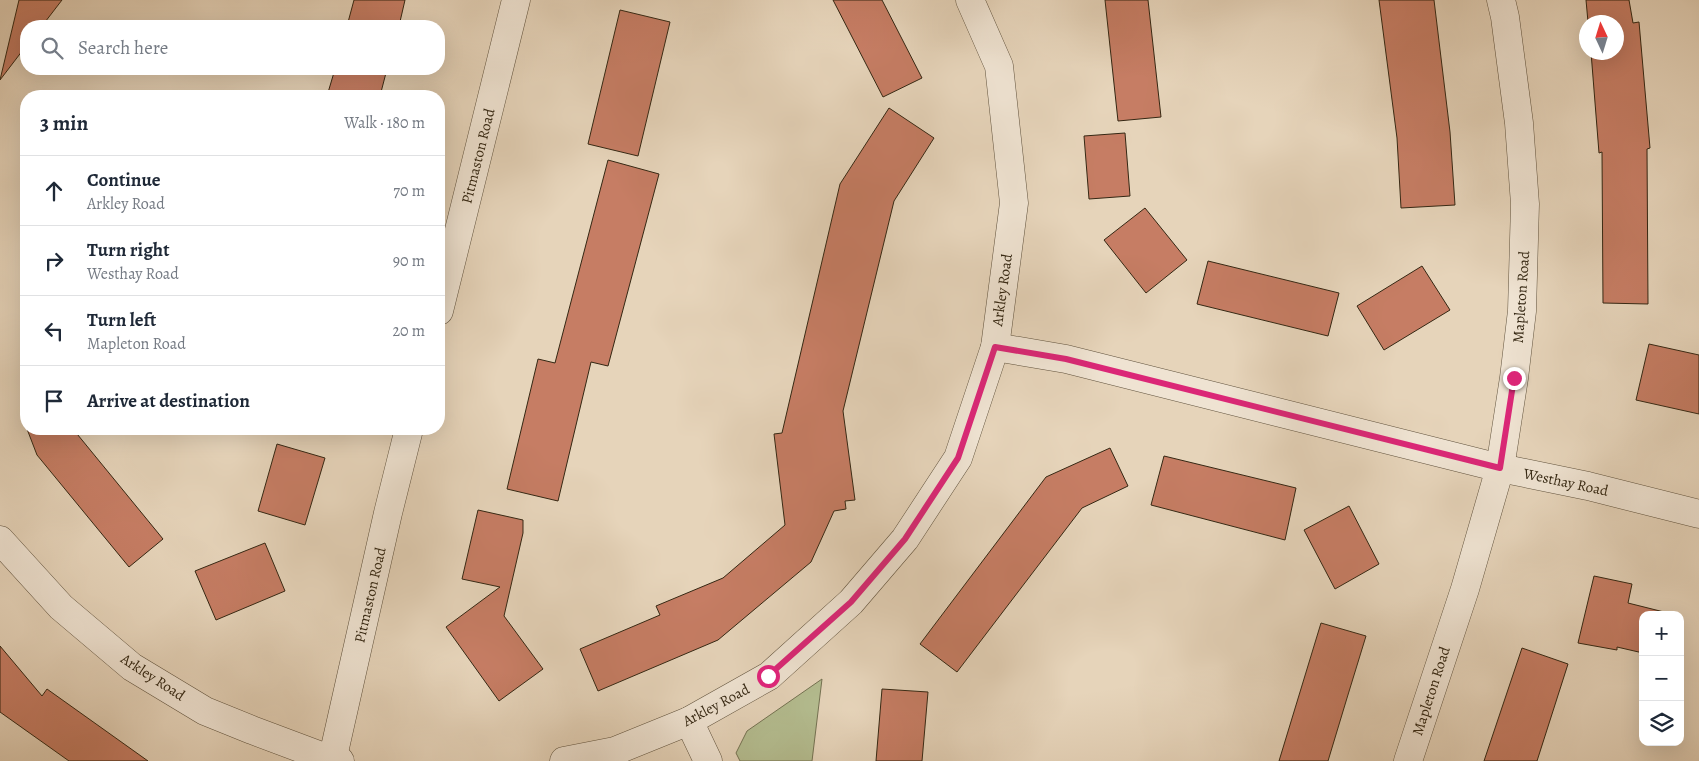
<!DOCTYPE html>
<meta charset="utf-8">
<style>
body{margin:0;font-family:Alegreya,serif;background:#f6f6f7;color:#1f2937}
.controls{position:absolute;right:15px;bottom:15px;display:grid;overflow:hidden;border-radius:10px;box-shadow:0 5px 20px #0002}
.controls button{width:45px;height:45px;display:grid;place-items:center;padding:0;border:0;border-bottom:1px solid #e0e1e3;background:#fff;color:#1f2937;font:25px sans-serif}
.compass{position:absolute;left:1579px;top:15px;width:45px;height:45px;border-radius:50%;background:#fff;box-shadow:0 5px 20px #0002;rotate:356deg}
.stop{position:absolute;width:15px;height:15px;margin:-11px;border:4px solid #db2777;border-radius:50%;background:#fff}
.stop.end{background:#db2777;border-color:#fff;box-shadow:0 1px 5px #0008}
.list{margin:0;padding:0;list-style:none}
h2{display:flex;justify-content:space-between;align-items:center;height:65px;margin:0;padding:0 20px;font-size:21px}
h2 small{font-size:16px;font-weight:400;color:#747a83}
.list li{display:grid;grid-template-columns:32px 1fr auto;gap:15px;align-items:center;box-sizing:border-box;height:70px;padding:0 20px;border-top:1px solid #e0e1e3}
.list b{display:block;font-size:19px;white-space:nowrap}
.list p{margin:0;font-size:16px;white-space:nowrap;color:#747a83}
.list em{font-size:16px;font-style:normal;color:#747a83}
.icon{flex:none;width:28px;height:28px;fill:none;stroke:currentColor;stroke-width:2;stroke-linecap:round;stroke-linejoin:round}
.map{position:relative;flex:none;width:1699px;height:761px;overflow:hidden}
.search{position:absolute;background:#fff;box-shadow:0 5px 20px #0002;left:20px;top:20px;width:425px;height:55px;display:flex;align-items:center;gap:12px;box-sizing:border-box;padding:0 18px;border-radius:20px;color:#747a83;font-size:19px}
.panel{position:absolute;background:#fff;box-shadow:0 5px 20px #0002;left:20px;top:90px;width:425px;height:345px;border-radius:20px}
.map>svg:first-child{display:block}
.green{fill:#b4bd90;stroke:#747252}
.building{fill:#c67d64;stroke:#342713}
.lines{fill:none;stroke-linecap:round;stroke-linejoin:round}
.minor-casing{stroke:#60523d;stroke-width:29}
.minor{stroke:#efe3d2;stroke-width:28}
.route{stroke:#db2777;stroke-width:6}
.labels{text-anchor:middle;stroke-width:5;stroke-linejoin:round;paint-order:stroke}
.street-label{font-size:15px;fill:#342713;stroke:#efe3d2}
</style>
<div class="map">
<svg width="1699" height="761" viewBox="0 0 1699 761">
<rect width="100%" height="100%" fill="#e6d4ba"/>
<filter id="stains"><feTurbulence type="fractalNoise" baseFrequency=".004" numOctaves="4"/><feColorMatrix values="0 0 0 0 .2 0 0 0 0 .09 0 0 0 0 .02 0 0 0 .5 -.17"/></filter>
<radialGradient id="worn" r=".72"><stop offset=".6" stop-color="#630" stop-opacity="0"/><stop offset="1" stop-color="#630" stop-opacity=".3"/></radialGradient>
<path class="green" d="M822,679L812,761H740L736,753L747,731Z"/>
<g class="building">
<path d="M19,0H62L42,26H26V46L0,80Z"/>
<path d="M354,0H405L399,26H347Z"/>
<path d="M833,0H882L922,78L883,97Z"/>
<path d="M1105,0H1148L1161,117L1118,121Z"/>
<path d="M1379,0H1434L1450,132L1455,205L1401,208L1397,138Z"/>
<path d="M1586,0H1629L1633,23L1639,22L1650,148L1647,149L1648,304L1603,303L1602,152L1599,153L1591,52H1616V22H1588Z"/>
<path d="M620,10L670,22L638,156L588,144Z"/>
<path d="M335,69H387L380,96H327Z"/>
<path d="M889,108L934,138L894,201L843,411L855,500L845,501L846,509L834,511L811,562L718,640L598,691L580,649L660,615L656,606L723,578L785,525L774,434L782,433L840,184Z"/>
<path d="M1125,133L1130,196L1089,199L1084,136Z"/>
<path d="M608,160L659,174L608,366L591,362L558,501L507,489L538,359L555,363Z"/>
<path d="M1145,208L1187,260L1146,293L1104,240Z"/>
<path d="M1208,261L1339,293L1328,336L1197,304Z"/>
<path d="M1422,266L1450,310L1384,350L1357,306Z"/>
<path d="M1649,344L1699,355V414L1636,400Z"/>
<path d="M27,429H73L163,539L129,567L37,455Z"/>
<path d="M277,444L325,458L305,525L258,511Z"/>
<path d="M1110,448L1128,486L1082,508L957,672L920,644L1046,477Z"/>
<path d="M1164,456L1296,488L1285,540L1151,505Z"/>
<path d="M1349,506L1379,564L1335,589L1304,530Z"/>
<path d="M478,510L523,520V533L504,616L543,669L499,701L446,627L500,587L462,579Z"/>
<path d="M265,543L285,591L216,620L195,571Z"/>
<path d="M1594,576L1632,584L1628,603L1676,615H1643V653L1617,647V650L1578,643Z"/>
<path d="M1321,623L1366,636L1347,698L1328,761H1279Z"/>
<path d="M0,646L42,696L47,689L148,761H69L0,712Z"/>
<path d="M1522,648L1568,664L1537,761H1484Z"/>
<path d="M882,689L928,692L922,761H876Z"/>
</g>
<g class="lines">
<defs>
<g id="minor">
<path d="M439,311L516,0"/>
<path d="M995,347L1066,359L1500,468L1588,486L1699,514"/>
<path d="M0,540L61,607L132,667L205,711L252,730L332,760L340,761"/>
<path d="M689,721L708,761"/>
<path d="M332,761L388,513L409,429"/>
<path d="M564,761L615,751L689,721L769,676L851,602L905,539L958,458L995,347L1014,203L999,66L970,0"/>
<path d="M1408,761L1465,589L1500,468L1514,378L1522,311L1525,204L1519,123L1505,17L1501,0"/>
</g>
</defs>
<use href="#minor" class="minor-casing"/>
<use href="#minor" class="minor"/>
</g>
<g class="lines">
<path class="route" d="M768,676L851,602L905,539L958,458L995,347L1066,359L1500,468L1514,378"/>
</g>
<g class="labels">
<g class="street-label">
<text transform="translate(478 156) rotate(-76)" y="5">Pitmaston Road</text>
<text transform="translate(1002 290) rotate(-82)" y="5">Arkley Road</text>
<text transform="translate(1521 297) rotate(-86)" y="5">Mapleton Road</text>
<text transform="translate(1566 482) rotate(12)" y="5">Westhay Road</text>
<text transform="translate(370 595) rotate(-77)" y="5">Pitmaston Road</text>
<text transform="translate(153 677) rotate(33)" y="5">Arkley Road</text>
<text transform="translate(1431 691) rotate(-72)" y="5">Mapleton Road</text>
<text transform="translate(716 705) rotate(-28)" y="5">Arkley Road</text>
</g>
</g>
<rect width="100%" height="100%" filter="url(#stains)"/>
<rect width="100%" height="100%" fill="url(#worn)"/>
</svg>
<div class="controls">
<button>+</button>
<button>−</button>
<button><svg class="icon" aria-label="layers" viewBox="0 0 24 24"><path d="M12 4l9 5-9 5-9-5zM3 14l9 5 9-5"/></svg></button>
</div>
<svg class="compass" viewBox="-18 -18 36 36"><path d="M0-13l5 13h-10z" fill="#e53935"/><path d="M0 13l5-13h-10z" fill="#747a83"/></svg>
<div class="stop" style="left:768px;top:676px"></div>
<div class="stop end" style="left:1514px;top:378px"></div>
<div class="search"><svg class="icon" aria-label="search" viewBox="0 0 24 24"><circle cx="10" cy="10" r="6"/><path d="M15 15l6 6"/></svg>Search here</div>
<section class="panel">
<h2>3 min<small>Walk · 180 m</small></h2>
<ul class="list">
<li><svg class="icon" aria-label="ahead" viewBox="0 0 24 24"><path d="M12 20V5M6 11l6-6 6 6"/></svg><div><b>Continue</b><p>Arkley Road</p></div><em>70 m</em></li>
<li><svg class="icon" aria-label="right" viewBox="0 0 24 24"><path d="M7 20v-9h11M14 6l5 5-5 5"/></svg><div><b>Turn right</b><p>Westhay Road</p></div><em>90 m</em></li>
<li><svg class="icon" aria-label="left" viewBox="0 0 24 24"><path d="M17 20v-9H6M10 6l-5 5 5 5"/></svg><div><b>Turn left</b><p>Mapleton Road</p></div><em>20 m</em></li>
<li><svg class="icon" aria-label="arrive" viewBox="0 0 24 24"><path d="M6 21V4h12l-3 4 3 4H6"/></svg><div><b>Arrive at destination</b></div></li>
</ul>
</section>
</div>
